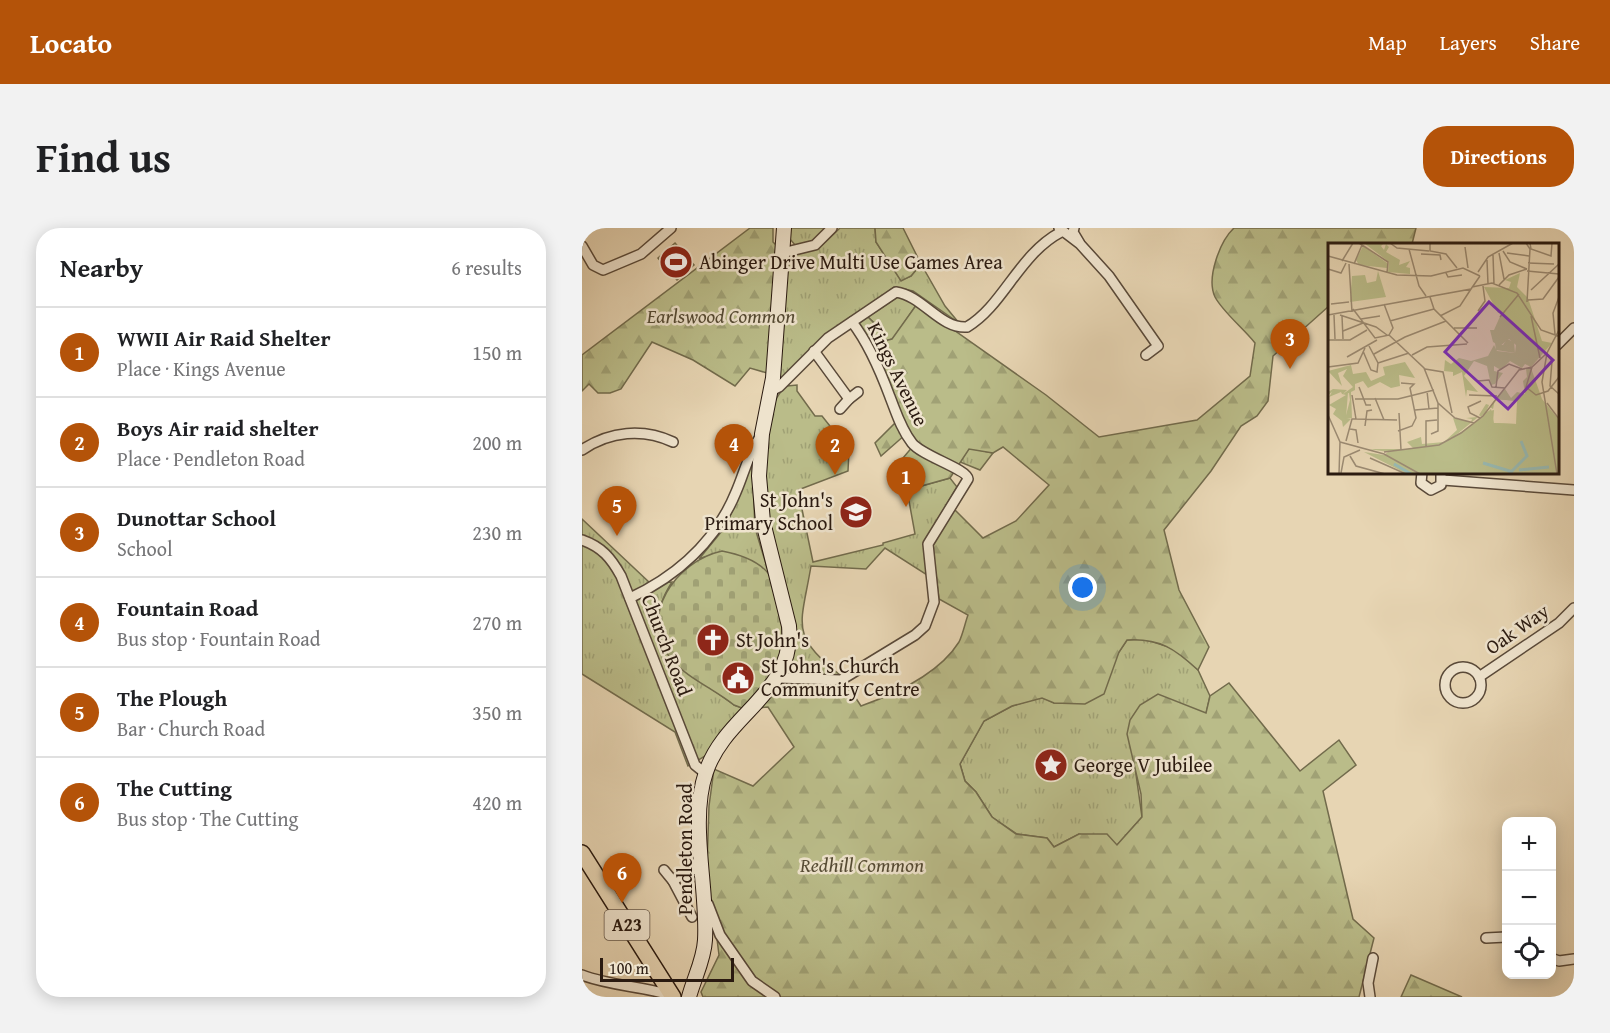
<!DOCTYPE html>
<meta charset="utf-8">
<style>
body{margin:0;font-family:"Gentium Book Plus",serif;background:#f2f2f2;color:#202124}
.controls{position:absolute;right:18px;bottom:18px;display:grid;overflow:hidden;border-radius:12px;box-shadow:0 3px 15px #0003}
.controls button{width:54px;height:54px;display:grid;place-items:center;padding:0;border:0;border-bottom:2px solid #e0e0e0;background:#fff;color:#202124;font:30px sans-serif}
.scale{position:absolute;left:18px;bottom:15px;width:134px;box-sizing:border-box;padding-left:6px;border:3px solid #2a1a10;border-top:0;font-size:16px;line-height:21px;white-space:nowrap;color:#2a1a10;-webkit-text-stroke:4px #efe4ce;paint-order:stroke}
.you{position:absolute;left:501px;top:360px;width:21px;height:21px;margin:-15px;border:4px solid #fff;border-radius:50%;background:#1a73e8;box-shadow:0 0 0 9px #1a73e833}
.badge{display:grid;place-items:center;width:39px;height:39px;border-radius:50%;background:#b45309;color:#fff;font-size:20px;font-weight:700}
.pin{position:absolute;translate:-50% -50px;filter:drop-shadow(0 2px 3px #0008)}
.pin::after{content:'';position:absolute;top:32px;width:21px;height:18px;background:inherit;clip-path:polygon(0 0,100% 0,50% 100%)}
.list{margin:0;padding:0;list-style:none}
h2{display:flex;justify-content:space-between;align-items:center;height:78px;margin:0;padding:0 24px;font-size:26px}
h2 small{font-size:20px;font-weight:400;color:#757577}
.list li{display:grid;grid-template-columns:39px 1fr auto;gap:18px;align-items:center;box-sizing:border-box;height:90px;padding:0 24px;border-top:2px solid #e0e0e0}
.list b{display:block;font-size:22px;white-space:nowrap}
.list p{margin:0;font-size:20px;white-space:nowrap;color:#757577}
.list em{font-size:20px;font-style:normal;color:#757577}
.icon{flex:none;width:33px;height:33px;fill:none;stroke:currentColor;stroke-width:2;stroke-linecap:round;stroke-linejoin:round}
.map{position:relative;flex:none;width:992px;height:769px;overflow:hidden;border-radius:24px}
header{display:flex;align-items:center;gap:36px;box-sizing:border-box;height:84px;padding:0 30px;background:#b45309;color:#fff}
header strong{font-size:28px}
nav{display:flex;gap:33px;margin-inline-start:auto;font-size:21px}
.intro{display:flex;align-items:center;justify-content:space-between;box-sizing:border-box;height:144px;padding:0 36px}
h1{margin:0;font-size:42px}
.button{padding:15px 27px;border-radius:24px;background:#b45309;color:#fff;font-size:21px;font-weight:700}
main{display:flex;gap:36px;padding:0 36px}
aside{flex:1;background:#fff;border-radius:24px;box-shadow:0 3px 15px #0003}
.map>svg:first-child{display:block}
.grass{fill:url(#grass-tufts);stroke:#726b4c;stroke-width:1.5}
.forest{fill:url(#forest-firs);stroke:#726b4c;stroke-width:1.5}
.cemetery{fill:url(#cemetery-stones);stroke:#726b4c;stroke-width:1.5}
.pitch{fill:#babc89;stroke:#726b4c;stroke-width:1.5}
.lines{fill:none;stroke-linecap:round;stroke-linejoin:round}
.street-casing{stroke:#594939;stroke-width:12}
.secondary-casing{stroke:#2a1a10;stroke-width:16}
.primary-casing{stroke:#2a1a10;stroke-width:18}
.street{stroke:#efe4ce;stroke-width:9}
.secondary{stroke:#efe4ce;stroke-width:14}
.primary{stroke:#e7d5b3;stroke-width:15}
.labels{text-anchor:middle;stroke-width:5;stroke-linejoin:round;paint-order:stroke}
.shield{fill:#efe4ce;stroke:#655749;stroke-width:1.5}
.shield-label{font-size:18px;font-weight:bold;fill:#2a1a10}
.poi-label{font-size:20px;fill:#2a1a10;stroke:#efe4ce;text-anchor:start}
.park-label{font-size:20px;font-style:italic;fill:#554b34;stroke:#efe4ce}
.street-label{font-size:20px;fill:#2a1a10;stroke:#efe4ce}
.inset-river{fill:none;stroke:#97b8b1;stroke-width:3}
.inset-road{fill:none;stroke:#9b8a72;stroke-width:1.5}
.view{fill:#7b2cbf;fill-opacity:0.15;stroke:#7b2cbf;stroke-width:3}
.inset-edge{fill:none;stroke:#2a1a10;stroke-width:3}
</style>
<header>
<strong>Locato</strong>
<nav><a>Map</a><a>Layers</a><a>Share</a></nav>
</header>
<div class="intro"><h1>Find us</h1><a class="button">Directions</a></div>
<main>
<aside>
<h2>Nearby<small>6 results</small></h2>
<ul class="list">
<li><span class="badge">1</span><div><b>WWII Air Raid Shelter</b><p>Place · Kings Avenue</p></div><em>150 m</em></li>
<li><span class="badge">2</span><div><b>Boys Air raid shelter</b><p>Place · Pendleton Road</p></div><em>200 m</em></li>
<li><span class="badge">3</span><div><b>Dunottar School</b><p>School</p></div><em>230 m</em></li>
<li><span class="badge">4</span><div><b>Fountain Road</b><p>Bus stop · Fountain Road</p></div><em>270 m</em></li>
<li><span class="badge">5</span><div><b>The Plough</b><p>Bar · Church Road</p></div><em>350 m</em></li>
<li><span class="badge">6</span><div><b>The Cutting</b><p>Bus stop · The Cutting</p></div><em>420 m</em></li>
</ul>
</aside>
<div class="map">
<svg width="992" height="769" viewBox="0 0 992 769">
<defs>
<pattern id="grass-tufts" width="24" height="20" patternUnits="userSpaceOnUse" patternTransform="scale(1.5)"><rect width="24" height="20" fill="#babc89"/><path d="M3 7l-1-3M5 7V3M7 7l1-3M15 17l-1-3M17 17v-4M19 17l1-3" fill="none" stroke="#a0a175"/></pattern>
<pattern id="forest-firs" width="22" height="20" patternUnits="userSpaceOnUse" patternTransform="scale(1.5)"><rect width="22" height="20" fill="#babc89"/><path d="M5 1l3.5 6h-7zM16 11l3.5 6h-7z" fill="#a0a175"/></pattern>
<pattern id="cemetery-stones" width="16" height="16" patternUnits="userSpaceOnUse" patternTransform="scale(1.5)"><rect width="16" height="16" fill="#babc89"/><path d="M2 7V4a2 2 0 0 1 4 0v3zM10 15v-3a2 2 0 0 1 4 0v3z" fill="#a0a175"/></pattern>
</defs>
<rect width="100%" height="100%" fill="#e7d5b3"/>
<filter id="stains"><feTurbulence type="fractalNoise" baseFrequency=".00333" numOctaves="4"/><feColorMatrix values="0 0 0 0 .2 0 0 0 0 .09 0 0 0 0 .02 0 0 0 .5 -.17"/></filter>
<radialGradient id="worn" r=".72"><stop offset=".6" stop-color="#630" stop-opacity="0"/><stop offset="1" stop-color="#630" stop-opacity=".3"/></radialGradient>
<g class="grass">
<path d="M208,0H246L229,14L214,18L207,10Z"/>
<path d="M258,0H293L294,14L319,52L329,48L339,36L363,78L377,95L331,63L312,59L267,93L199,151L196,149L206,34L215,25L240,17Z"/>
<path d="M316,69L335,76L311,111L302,113L295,98L286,89Z"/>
<path d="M215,157V163L233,188H240L267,222L266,243L216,262L231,334L301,317V315L333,306L325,262L368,250L375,259L347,306L345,347L303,320L284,341L229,338C219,398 207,406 258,447H203C229,386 188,335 182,275C180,252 183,225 187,202C190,183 190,170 205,158Z"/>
<path d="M387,220L411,225L398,242L378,234Z"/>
<path d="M170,233L173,300L187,346C171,332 136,322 117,331L144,298Z"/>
<path d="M0,291L68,355L90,354C47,422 107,442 152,477L160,480L125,527L106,538L93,504L0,446Z"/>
<path d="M562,411L593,421L616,442L628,468L624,486L551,525L560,589L535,617L497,606L472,619L465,610L435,606L410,589L394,564L383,553L378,536L402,493L430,478L460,469L472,475H485L537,424L545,412Z"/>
</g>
<g class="forest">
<path d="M168,0H191V14L195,18L185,145L168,140L153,158L111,132L70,114L39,161L28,165H16L7,156L0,163V127Z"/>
<path d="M293,0H321L339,36L329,48L319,53L294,14Z"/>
<path d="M652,0H834L830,16H747V78L691,128L686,173L675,188L659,198L629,243L582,302L597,362L627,419L616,442C593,421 578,410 545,412L537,424L522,466L503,476L472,475L460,470L430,478L402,493L378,536L383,553L394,564L410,589L434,606L465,610L472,619L497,606H525L535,617L560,589L559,566L545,506L548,492L558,477L576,466L624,485L628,468L647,455L718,543L757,512L774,537L741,563L771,691L792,710L777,769H121L119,764L137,727L133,695L120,662L125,637L127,578L132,541L171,558L212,519L186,479L176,480L200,455H264L279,478C313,466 357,446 377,414C381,406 383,395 386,387L357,371L350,317L372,281L401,310L434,293L467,257L421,219L411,225L387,221L368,250L325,262L321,230L332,217L324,206L299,228L293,215L319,189C310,157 296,123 276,96L286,89L295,98L302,113L310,111L335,76L464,167L517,209L615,192L668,148L673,115C662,101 641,84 633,69C624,50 638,13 652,0Z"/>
<path d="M829,747L880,769H819Z"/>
</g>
<path class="cemetery" d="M140,323C156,326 175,332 186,345C199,362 205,417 195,436C187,453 173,467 160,480L152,477C132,461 105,450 89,431C55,388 94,333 140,323Z"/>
<path class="pitch" d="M93,15L112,37L95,52L76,30Z"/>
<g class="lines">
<defs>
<g id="street">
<path d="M477,0L498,16L527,48L576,118L564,127"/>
<path d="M492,0L491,4L497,14"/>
<path d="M0,18L11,37L21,42L59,26L89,0"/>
<path d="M200,25L233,17L250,0"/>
<path d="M975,117L992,100"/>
<path d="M232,123L267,171L276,164"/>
<path d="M189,163L197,159L246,110L314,64C341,68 358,101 385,99C421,78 437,26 479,4"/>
<path d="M258,181L267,171"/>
<path d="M0,222C28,203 61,200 91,214"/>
<path d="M840,244L839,255L849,262L859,257V244"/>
<path d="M861,252L992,262"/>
<path d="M0,312C20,319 29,330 39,348L113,537L123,545"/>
<path d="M48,370C95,348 134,313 154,264C162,246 166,226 178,209"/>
<circle cx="881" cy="457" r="18"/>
<path d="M897,449L977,395L992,380"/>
<path d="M196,450L259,452L333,407L343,398L352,374L346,316L386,251C385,241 340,228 330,215C319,201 314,184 308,169C298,142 287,116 270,94"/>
<path d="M82,642L91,653"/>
<path d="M126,676L138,707L170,753L193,769"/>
<path d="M110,689L91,653L106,642L119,641"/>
<path d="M904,710L924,709"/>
<path d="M969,730L977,733L992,731"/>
<path d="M0,747C29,758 59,758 88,767"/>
<path d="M788,769L786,755L791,730"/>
</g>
<path id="secondary" d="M107,769C112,750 122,732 123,712C126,661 107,593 124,544C143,486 213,465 207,398L181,294L177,248L180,206L191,150L202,0"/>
<path id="primary" d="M0,625L91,769"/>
</defs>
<use href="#street" class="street-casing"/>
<use href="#secondary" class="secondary-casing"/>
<use href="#primary" class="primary-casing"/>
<use href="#street" class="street"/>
<use href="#secondary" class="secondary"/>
<use href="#primary" class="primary"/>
</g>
<defs>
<symbol id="stadium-disc" viewBox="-11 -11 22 22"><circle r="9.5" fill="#8f2418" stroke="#efe4ce"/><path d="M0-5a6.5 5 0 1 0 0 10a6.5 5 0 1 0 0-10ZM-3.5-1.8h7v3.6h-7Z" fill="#fff"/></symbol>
<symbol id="school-disc" viewBox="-11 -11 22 22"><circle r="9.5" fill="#8f2418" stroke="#efe4ce"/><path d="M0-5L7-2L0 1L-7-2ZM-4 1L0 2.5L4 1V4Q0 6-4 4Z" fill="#fff"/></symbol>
<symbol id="church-disc" viewBox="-11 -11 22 22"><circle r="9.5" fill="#8f2418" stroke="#efe4ce"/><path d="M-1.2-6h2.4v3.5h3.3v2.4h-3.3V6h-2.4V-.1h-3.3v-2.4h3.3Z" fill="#fff"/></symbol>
<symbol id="civic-disc" viewBox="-11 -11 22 22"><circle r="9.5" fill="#8f2418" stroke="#efe4ce"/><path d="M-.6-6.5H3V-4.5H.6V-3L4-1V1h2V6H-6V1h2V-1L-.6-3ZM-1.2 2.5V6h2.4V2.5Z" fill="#fff"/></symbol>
<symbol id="sight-disc" viewBox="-11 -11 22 22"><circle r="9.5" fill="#8f2418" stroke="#efe4ce"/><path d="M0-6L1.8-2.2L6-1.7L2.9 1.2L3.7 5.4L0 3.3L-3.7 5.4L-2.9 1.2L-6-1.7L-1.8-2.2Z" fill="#fff"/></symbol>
</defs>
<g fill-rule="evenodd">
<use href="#stadium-disc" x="75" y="15" width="38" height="38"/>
<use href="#school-disc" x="255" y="265" width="38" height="38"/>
<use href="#church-disc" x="112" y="393" width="38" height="38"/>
<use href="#civic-disc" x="137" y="431" width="38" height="38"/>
<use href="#sight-disc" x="450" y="518" width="38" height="38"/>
</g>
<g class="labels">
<rect class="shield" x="22.5" y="682" width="45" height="30" rx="4.5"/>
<g class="shield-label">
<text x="45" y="703">A23</text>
</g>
<g class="poi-label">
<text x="117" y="41">Abinger Drive Multi Use Games Area</text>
<text x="251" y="279" text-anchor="end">St John's<tspan x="251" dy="23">Primary School</tspan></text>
<text x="154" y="419">St John's</text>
<text x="179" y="445">St John's Church<tspan x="179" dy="23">Community Centre</tspan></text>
<text x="492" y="544">George V Jubilee</text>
</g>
<g class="park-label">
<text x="139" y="95">Earlswood Common</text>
<text x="280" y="644">Redhill Common</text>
</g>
<g class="street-label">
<text transform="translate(316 146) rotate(64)" y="7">Kings Avenue</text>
<text transform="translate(935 401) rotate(-35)" y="7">Oak Way</text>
<text transform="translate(85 417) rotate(69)" y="7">Church Road</text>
<text transform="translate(103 621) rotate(-90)" y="7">Pendleton Road</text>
</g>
</g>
<g transform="translate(746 15)">
<rect width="231" height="231" fill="#e7d5b3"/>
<path d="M179,96L186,99L187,110L168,107L167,100L175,102ZM203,125L214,156L231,177V231H79L36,209L56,212L60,209L41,206H86L79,199L93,194L94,201L116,199L129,187L125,175L143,179L144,176L138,175L150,174L122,197L155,173L157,170L153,174L151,172L158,161L161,162L158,169L166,167L165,180L188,181L189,158L167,156L165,166L162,164L167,156L177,146L183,155L189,149L197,151L195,138L199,134L198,126ZM5,146L19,147L15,151L20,149L18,175L23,176L15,184L14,178L5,171L8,166L1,162L18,152L14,151L13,149L1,154L4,149L0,152V149Z" fill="#babc89"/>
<path d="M192,30L189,44L200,55L214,98L224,100L203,124L197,121L194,125L182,118L173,127L166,123V128L175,130L167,141L163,142L159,123L146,118L136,133L150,149L139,147L138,154L134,129L125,133V129L116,128L117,117L123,121L131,115L143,118L160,113L166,102L169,108L187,110L188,102L181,96L172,103L165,99L162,87H166L174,69L170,70L156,44L181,45L183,39L177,37ZM77,119L87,135L71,132L72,143L63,145L52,139L40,145L35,138L27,141V147L23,149L24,175L17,176L22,157L21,150L15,151L25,144L15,133L19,126L10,130L14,143L0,128L23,122L25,131L38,129L43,138L57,132L55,124ZM177,146L182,155L193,156L195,169L201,166L202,154L210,153L215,163L227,230L205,213L199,211L192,218L161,202L159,198L176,193L186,183L155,184L135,192L163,166L166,180L189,181L190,158L167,156ZM209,185L212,205L200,208L197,188ZM190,191L197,207L190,215L179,213ZM163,186L167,190L154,198L153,205L160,211L149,213L159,221L185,228L192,225L195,231L170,227L163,231L167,226L158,222L141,220L146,211L139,210L152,197L156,188ZM152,189L133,213L139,217L134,222L119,221L128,203ZM105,204L106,214L114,216L116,221H108V231H93L62,211Z" fill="#babc89" fill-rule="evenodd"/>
<path d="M50,28L58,54L22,59L24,33L37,32L39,40L48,38Z" fill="#babc89"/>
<path d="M36,0H56L53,3L56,7L58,1L61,4L58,9L72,17L71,22L82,18L78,24L82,25V31L60,29L61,19ZM35,3L59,20V25L31,22L28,17Z" fill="#babc89"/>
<path d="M197 196a8 8 0 1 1 16 0a8 8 0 1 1-16 0Z" fill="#babc89"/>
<path class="inset-river" d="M155,220L185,229M66,221L83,231M191,227L221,224M181,231L199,213L193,198"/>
<path class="inset-road" d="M31,0L60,19L59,30M62,0L69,5L101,8M102,0V8L118,11L129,25M198,0L202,6L199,59M202,0L203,6L223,13L224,0M137,4L140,25M81,6L91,43L98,53M175,8L182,19L199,26M171,10L176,36M179,10L201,13M93,11L112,12L113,17M165,12L166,41M0,13L69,32L103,33L135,25L152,33M159,17L160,41M14,18L25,0M200,20L226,21M21,21L24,69M26,21L34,2M0,26L13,30L18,20M199,28L231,31M150,29L160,14L185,0M118,30L120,34L134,32M171,42L181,32L199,26M144,44L164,40L189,50L213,87L230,93M203,47L231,21M102,54L106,66L140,100M200,57L215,56L231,34M3,61L21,59M56,61L65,85L61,92M25,66L47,95L61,92L96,125L110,160L127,175L146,180M150,68L157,58L155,43M0,72L143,46L152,33M6,72L7,96M12,72L48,84L59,92M14,73L15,96M112,73L132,63L143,46M203,73L212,115M172,74L191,51M33,76L52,73M62,78L106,66M126,85H149M15,88L35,80M227,91L225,70L231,54M0,97H22L39,87M35,108L43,127L49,129L50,120L41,103M46,111L77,94L118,78M84,112L99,104L139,101M219,112L224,118L222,143L231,151M19,114L49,97M50,120L81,110M0,124L30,120L37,105M204,124L198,144L208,152L220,148L231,134M97,126L115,129L124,170M150,138L161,137L164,144L177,145M31,144L38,162H43M168,144L170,128L181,121L194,126M99,148L101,166M24,152L28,176M141,152L169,153M47,155L56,177M27,156H70L106,147M219,160L231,176M87,167L110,165M71,170L73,207M0,172L12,199L11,231M152,175L142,170L140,164L153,158M28,176L69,177M37,183L39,168L44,167M22,186L28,187L30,200M70,188L84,183L88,175L82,145L86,141L73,140M103,191L110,188V160M18,198L24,176H28M12,199L56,211L92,231M98,204V178L109,177M56,209L111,202L133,190L155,173L191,127L204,124L219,110M22,213L28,223L57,231M42,215L78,231M13,230L16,214L32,207M229,231L214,139L219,110L231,87"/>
<path class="view" d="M161,59L225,117L180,166L117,109Z"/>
<rect width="231" height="231" class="inset-edge"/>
</g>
<rect width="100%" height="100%" filter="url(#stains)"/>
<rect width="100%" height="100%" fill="url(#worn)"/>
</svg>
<div class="controls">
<button>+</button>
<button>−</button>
<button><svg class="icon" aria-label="locate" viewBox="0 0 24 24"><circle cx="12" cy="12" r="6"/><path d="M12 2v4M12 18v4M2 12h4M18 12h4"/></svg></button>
</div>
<div class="scale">100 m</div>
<div class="you"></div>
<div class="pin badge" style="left:324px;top:279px">1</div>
<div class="pin badge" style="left:253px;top:247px">2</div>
<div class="pin badge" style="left:708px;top:141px">3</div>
<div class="pin badge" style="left:152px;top:246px">4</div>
<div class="pin badge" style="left:35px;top:308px">5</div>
<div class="pin badge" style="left:40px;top:675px">6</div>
</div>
</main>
